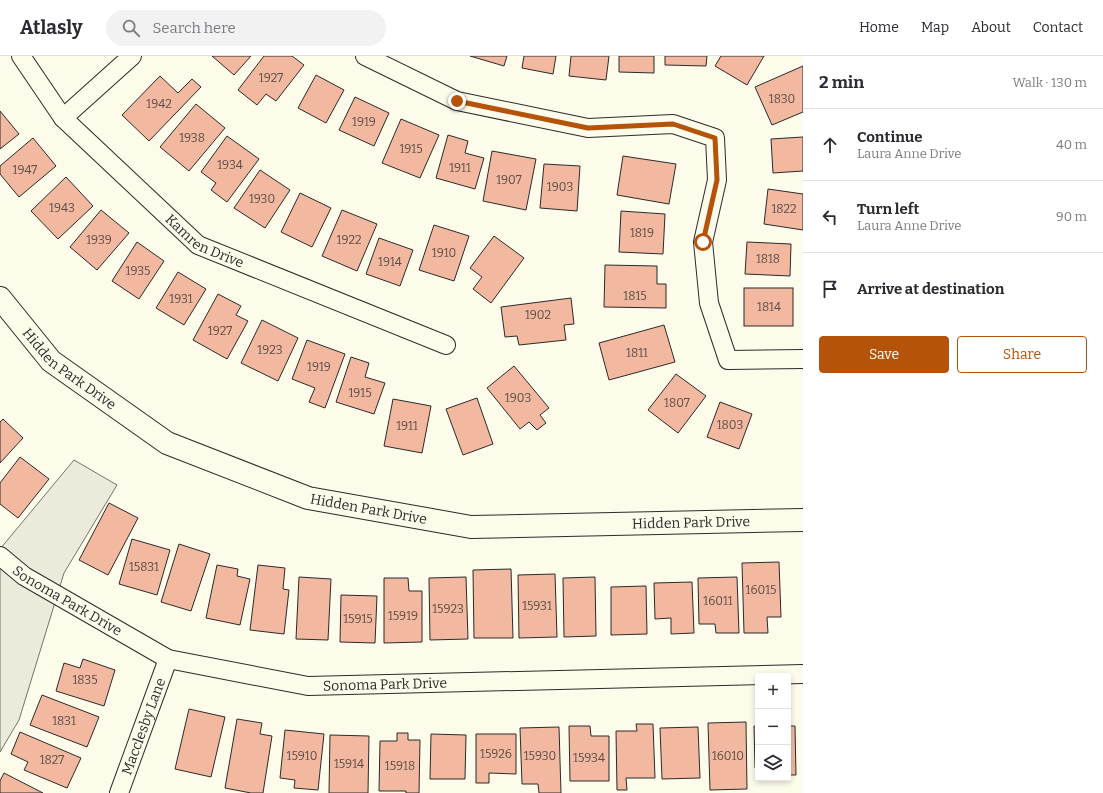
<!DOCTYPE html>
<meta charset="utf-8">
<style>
body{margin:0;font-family:Bitter,serif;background:#f2f2f3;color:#2b2b33}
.controls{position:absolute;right:12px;bottom:12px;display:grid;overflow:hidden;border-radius:4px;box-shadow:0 2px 6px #0003}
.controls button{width:36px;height:36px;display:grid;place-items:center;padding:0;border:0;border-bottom:1px solid #e1e1e2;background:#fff;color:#2b2b33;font:20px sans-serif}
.stop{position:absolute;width:12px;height:12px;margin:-9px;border:3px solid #b45309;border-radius:50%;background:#fff}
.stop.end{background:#b45309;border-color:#fff;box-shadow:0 1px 4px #0008}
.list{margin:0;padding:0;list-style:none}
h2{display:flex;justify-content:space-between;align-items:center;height:52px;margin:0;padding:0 16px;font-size:17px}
h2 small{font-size:13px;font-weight:400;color:#7c7c81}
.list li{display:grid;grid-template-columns:26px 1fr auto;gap:12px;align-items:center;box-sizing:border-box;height:72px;padding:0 16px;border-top:1px solid #e1e1e2}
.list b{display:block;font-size:15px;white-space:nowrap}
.list p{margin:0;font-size:13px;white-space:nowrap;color:#7c7c81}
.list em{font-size:13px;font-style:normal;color:#7c7c81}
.actions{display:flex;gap:8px;padding:12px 16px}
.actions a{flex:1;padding:9px 0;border:1px solid #b45309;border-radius:4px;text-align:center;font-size:14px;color:#b45309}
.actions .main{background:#b45309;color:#fff}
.icon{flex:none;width:22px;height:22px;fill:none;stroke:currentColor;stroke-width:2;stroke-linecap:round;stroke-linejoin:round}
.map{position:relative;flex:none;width:803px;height:737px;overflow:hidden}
header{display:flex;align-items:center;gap:24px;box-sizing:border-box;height:56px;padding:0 20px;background:#fff;border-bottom:1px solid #e1e1e2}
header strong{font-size:19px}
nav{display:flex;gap:22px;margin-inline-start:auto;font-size:14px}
.search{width:280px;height:36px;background:#f2f2f3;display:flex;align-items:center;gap:10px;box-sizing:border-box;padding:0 14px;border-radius:22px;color:#7c7c81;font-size:15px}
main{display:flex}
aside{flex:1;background:#fff}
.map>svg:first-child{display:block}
.green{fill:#ecebdb;stroke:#74746e}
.building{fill:#f2b8a0;stroke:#2b2b2b}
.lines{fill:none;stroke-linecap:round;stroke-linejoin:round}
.street-casing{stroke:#2b2b2b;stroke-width:20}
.secondary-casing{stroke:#2b2b2b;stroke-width:24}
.street{stroke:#fdfbea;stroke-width:18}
.secondary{stroke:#fdfbea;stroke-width:22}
.route{stroke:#b45309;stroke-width:5}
.labels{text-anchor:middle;stroke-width:3;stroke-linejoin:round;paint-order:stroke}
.number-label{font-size:12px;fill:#5d4e48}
.street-label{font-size:14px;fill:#2b2b2b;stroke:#fdfbea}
</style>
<header>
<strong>Atlasly</strong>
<div class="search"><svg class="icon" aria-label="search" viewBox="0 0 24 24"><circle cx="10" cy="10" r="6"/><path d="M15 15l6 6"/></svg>Search here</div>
<nav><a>Home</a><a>Map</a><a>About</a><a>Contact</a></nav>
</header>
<main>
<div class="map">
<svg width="803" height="737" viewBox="0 0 803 737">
<rect width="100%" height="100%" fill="#fdfbea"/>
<path class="green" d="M74,404L117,429L64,517L19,664L0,696V493Z"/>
<g class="building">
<path d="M212,0H251L234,19Z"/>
<path d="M264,0H292L304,9L276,45L266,38L257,49L238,34Z"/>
<path d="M470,0H507L504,10Z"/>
<path d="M524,0H556L553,18L522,12Z"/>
<path d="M571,0H609L606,24L569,20Z"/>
<path d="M619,0H654V17L619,16Z"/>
<path d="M665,0H707L706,10L665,9Z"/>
<path d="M721,0H764L747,29L715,10Z"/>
<path d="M803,10V56L772,69L755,31Z"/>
<path d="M316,19L344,34L326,67L298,52Z"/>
<path d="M160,20L178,37L192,23L201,31L149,85L122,59Z"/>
<path d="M355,41L389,57L374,90L339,74Z"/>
<path d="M196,48L225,72L189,115L160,91Z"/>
<path d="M0,55L19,78L0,93Z"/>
<path d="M401,63L439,79L420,122L382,107Z"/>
<path d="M448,79L468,85L465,97L484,102L475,133L436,122Z"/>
<path d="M227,80L259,103L227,146L211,134L216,127L201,116Z"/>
<path d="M803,81V115L773,117L771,83Z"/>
<path d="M33,82L56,110L19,141L0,118V110Z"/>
<path d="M492,95L536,103L526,154L483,145Z"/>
<path d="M623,100L676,108L669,148L617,139Z"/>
<path d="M544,108L580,110L577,155L540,152Z"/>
<path d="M260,114L290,134L265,172L234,152Z"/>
<path d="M66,121L93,150L58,183L31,155Z"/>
<path d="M768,133L803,138V174L764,168Z"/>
<path d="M300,137L331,152L312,191L281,176Z"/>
<path d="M101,154L129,177L97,214L70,191Z"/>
<path d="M342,154L377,168L357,215L322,200Z"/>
<path d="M621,155L665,158L663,198L619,196Z"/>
<path d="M434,169L469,180L454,225L419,214Z"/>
<path d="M494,180L524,202L491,247L473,233L482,221L470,212Z"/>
<path d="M379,182L413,194L400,230L366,218Z"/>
<path d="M137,186L164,205L139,243L112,225Z"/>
<path d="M747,186L791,188L790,220L745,218Z"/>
<path d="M605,209L657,210V228H666V252L604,251Z"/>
<path d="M178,216L206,233L184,269L156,252Z"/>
<rect x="744" y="232" width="49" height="38"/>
<path d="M218,238L241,250L236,259L248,265L227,303L193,284Z"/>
<path d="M571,242L574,268L564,269L566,284L519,289L517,280L505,281L501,251Z"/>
<path d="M262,264L298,282L278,325L241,307Z"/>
<path d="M664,269L675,306L609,324L599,287Z"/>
<path d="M307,284L345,298L325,352L309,346L315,332L292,323Z"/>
<path d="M351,301L369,307L365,321L385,327L374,358L336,346Z"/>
<path d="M514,310L549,352L540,359L546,367L537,374L529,366L520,373L487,332Z"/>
<path d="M676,318L706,340L678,377L648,354Z"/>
<path d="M477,342L493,388L463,399L446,353Z"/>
<path d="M393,343L431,350L422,397L384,390Z"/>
<path d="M720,346L752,358L739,393L707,381Z"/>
<path d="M3,363L23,382L0,407V366Z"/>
<path d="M20,401L49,423L18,462L0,448V427Z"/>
<path d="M109,447L138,462L108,519L79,504Z"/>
<path d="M132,483L170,494L157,539L119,528Z"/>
<path d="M179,488L210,498L191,555L161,546Z"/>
<path d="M779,506L781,561H767L768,577H744L742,507Z"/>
<path d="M217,509L238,513L237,520L250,523L240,569L206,562Z"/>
<path d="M258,509L285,512L283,533L289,534L284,578L250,574Z"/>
<path d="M511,513L513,582H474L473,514Z"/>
<path d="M555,518L557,581L519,582L518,519Z"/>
<path d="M299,521L331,523L328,584L296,583Z"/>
<path d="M466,521L468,583L430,584L429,522Z"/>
<path d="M595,521L596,580L564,581L563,522Z"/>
<path d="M737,521L739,577H716L715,568H699L698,522Z"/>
<path d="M384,522H408L409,535H422V586L384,587Z"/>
<path d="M692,526L694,577L671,578V562L655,563L654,527Z"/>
<path d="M646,530L647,578L611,579V531Z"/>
<path d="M341,539L377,540L375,587L340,586Z"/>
<path d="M83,603L115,614L104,650L56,635L64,607L80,612Z"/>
<path d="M42,639L99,661L87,691L30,669Z"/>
<path d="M189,653L225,661L211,721L175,713Z"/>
<path d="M237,663L262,667L260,678L272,680L263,737H251L225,732Z"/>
<path d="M746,666L747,733L710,734L708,667Z"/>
<path d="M636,668H653L655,722H626L627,734H617L616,675H637Z"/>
<path d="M569,670H590L591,680H609V725H570Z"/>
<path d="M754,670H758V712H755Z"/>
<path d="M788,670H795L796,719H788Z"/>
<path d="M559,671L561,737H539L538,728H522L520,672Z"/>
<path d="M698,671L700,722L662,723L660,672Z"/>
<path d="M285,674L324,678L318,734L294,732L295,724L280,722Z"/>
<path d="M20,676L81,702L67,732L24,714L28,706L11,698Z"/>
<path d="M397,677H408V684H420L419,737H406V735H379L380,685H397Z"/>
<path d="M431,678L466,679L465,723H430Z"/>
<path d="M476,678H516V718L489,717V727H476Z"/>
<path d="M330,679L369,680L368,737H329Z"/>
<path d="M4,717L43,737H0V725Z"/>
</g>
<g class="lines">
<defs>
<g id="street">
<path id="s1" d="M21,0L63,62L198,189L446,289"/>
<path d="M365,0L457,45L588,72L673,68L715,82L717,124L703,186L709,247L728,304L803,303"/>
<path d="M63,62L132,0"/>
<path id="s2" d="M0,500L24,520L168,603L308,630L803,618"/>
<path id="s3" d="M119,737L168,603"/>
</g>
<g id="secondary">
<path id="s4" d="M0,242L51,305L167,387L308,442L471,471L803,464"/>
</g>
</defs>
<use href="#street" class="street-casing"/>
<use href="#secondary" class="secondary-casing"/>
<use href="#street" class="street"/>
<use href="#secondary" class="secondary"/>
</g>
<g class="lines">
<path class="route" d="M457,45L588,72L673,68L715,82L717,124L703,186"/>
</g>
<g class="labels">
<g class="number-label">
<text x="271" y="26">1927</text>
<text x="782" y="47">1830</text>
<text x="159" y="52">1942</text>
<text x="364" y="70">1919</text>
<text x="192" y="86">1938</text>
<text x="411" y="97">1915</text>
<text x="230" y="113">1934</text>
<text x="460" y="116">1911</text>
<text x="25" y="118">1947</text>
<text x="509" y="128">1907</text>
<text x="560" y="135">1903</text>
<text x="262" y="147">1930</text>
<text x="62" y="156">1943</text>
<text x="784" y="157">1822</text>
<text x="642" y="181">1819</text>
<text x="99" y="188">1939</text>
<text x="349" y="188">1922</text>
<text x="444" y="201">1910</text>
<text x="768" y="207">1818</text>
<text x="390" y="210">1914</text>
<text x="138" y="219">1935</text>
<text x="635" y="244">1815</text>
<text x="181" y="247">1931</text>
<text x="769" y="255">1814</text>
<text x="538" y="263">1902</text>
<text x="220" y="279">1927</text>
<text x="270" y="298">1923</text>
<text x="637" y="301">1811</text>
<text x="319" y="315">1919</text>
<text x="360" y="341">1915</text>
<text x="518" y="346">1903</text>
<text x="677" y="351">1807</text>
<text x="730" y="373">1803</text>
<text x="407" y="374">1911</text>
<text x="144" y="515">15831</text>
<text x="761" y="538">16015</text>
<text x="718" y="549">16011</text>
<text x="537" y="554">15931</text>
<text x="448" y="557">15923</text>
<text x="403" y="564">15919</text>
<text x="358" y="567">15915</text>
<text x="85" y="628">1835</text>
<text x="64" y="669">1831</text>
<text x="496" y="702">15926</text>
<text x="302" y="704">15910</text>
<text x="540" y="704">15930</text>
<text x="728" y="704">16010</text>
<text x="589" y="706">15934</text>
<text x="52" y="708">1827</text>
<text x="349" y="712">15914</text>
<text x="400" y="714">15918</text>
</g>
<g class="street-label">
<text dy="5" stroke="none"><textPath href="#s1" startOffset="264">Kamren Drive</textPath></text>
<text dy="5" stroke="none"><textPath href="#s4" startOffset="100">Hidden Park Drive</textPath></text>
<text dy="5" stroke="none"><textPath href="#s4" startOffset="436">Hidden Park Drive</textPath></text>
<text dy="5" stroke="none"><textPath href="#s4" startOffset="760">Hidden Park Drive</textPath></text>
<text dy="5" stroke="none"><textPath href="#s2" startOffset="81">Sonoma Park Drive</textPath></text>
<text dy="5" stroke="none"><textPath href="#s2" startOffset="417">Sonoma Park Drive</textPath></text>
<text dy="5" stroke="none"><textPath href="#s3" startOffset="71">Macclesby Lane</textPath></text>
</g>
</g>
</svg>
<div class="controls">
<button>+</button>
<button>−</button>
<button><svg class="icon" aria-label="layers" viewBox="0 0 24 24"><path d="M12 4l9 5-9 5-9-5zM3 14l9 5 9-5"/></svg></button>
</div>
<div class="stop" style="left:703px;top:186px"></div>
<div class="stop end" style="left:457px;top:45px"></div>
</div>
<aside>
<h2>2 min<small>Walk · 130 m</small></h2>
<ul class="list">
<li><svg class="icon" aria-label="ahead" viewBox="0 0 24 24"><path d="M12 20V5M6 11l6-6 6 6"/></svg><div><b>Continue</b><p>Laura Anne Drive</p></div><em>40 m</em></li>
<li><svg class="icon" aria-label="left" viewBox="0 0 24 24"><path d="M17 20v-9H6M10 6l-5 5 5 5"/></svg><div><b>Turn left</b><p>Laura Anne Drive</p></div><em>90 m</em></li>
<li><svg class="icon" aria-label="arrive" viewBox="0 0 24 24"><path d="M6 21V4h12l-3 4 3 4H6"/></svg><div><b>Arrive at destination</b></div></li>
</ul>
<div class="actions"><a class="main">Save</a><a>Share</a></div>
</aside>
</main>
